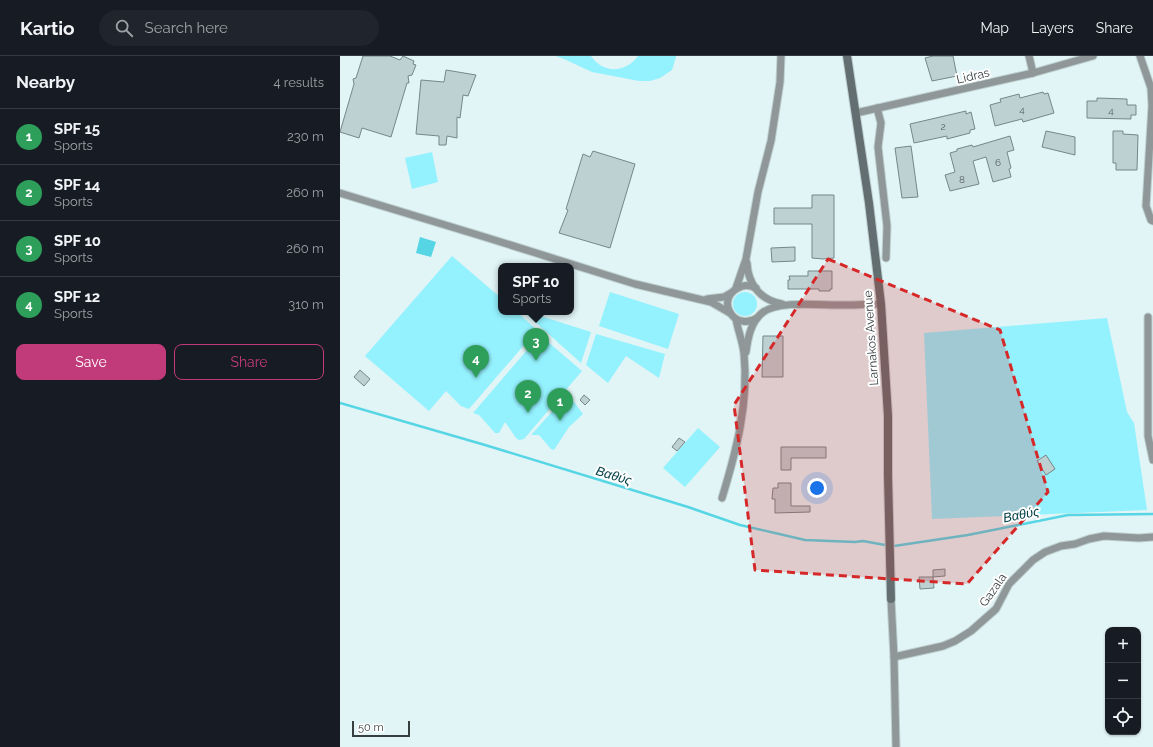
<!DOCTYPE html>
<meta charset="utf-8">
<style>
body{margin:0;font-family:Raleway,sans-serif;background:#20242c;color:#f1f3f6}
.controls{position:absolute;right:12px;bottom:12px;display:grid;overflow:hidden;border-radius:8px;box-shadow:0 1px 3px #0004}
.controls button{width:36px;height:36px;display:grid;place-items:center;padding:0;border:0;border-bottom:1px solid #363941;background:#171b24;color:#f1f3f6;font:20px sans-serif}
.scale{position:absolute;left:12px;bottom:10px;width:58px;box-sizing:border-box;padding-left:4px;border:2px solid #363e3f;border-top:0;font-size:11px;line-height:14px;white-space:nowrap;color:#363e3f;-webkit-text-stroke:3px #fff;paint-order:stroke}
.you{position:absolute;left:477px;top:432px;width:14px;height:14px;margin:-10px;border:3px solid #fff;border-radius:50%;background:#1a73e8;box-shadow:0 0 0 6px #1a73e833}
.badge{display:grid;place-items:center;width:26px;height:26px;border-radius:50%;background:#c13a79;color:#fff;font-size:13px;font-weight:700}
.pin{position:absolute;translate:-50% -33px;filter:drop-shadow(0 1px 2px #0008)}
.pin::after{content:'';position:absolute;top:21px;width:14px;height:12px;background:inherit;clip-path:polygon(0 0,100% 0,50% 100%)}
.popup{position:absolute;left:158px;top:207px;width:76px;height:52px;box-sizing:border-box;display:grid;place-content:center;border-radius:8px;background:#171b24;filter:drop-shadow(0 1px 3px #0005);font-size:13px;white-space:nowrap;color:#9ea1a6}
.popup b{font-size:15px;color:#f1f3f6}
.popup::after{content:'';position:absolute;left:50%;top:100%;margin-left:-8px;border:8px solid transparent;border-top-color:#171b24}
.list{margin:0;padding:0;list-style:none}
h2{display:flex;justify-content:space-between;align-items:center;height:52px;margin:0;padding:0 16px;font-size:17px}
h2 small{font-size:13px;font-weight:400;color:#9ea1a6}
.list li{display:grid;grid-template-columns:26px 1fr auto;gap:12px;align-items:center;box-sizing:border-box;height:56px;padding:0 16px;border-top:1px solid #363941}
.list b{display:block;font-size:15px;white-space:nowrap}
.list p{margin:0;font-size:13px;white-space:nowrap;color:#9ea1a6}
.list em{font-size:13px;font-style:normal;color:#9ea1a6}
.actions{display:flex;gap:8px;padding:12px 16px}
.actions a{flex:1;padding:9px 0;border:1px solid #c13a79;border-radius:8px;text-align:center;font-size:14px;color:#c13a79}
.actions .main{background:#c13a79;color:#fff}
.icon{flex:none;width:22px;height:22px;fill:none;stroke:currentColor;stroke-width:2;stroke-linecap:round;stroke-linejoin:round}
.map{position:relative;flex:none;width:813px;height:691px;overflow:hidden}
header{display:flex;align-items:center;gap:24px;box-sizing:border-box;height:56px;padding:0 20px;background:#171b24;border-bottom:1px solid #363941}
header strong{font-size:19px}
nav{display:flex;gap:22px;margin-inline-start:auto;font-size:14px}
.search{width:280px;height:36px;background:#20242c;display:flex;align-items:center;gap:10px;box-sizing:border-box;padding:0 14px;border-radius:22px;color:#9ea1a6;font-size:15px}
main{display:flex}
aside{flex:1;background:#171b24}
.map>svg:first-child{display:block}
.green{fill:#94f2fe}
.water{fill:#56d6e5}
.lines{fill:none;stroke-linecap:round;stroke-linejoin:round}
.stream{stroke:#56d6e5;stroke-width:2.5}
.building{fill:#bdd0d2;stroke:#768789}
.minor-casing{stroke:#bfd0d1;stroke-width:9}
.secondary-casing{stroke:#bfd0d1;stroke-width:10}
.minor{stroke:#8f9798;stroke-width:7}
.secondary{stroke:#626e6f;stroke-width:8}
.marked{fill:#d62828;fill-opacity:0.2;stroke:#d62828;stroke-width:3;stroke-dasharray:8 5;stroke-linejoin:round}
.labels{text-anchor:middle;stroke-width:4;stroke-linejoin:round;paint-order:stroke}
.number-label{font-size:10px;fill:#586264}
.street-label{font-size:12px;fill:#363e3f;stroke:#fff}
.water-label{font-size:13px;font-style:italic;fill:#044148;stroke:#fff}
</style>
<header>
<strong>Kartio</strong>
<div class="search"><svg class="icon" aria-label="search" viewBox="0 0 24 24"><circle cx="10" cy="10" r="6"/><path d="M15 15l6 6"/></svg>Search here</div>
<nav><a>Map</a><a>Layers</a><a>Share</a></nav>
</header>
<main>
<aside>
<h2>Nearby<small>4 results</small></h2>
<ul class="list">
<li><span class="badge" style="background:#2e9e5b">1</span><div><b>SPF 15</b><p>Sports</p></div><em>230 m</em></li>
<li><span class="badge" style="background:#2e9e5b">2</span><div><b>SPF 14</b><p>Sports</p></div><em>260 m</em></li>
<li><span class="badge" style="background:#2e9e5b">3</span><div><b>SPF 10</b><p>Sports</p></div><em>260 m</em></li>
<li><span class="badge" style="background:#2e9e5b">4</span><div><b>SPF 12</b><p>Sports</p></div><em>310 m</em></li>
</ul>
<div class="actions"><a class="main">Save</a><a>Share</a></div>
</aside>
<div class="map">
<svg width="813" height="691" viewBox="0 0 813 691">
<rect width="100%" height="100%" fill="#e1f4f6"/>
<g class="green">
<path d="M216,0H251C263,18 286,17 298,0H336V1L332,14L320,22L310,25H299L252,16L224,3Z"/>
<path d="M92,96L98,126L72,133L65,102Z"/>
<path d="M112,200L161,242V256H177L197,274L129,353L121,350L106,335L89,355L25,300Z"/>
<path d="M270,236L339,258L328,293L259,270Z"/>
<circle cx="405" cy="248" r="12"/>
<path d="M184,256H188L251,276L241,307Z"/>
<path d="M767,262L787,356L794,367L807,454L592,463L584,277Z"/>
<path d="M256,278L325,298L319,322L286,300L268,327L246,309Z"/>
<path d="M200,279L242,315L184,383L179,384L176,382L165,366L159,377H155L139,359L133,357Z"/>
<path d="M228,338L243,358L229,371L214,394L211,393L199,379H191Z"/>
<path d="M358,372L380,391L345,431L323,412Z"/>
</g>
<path class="water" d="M80,181L96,186L91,201L76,197Z"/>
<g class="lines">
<g class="stream">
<path d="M0,347L145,389L348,451L400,469L465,484L515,486L523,485L545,489"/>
<path d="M554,490L628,479L728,459L813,458"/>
</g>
</g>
<g class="building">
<path d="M23,0H50L60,4L63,0L74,5L73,8L76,9L72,19L68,20L69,27H67L51,81L22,72L19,82L0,76L14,28L13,23L16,22Z"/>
<path d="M593,0H613L617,20L592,25L585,2Z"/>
<path d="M106,14L136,19L128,40L123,39L120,62L117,61V82L107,80L106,89H99V80L76,78L81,24L104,26Z"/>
<path d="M703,36L704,38L708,37L714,57L683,66L682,63L655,70L650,49L661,46L660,43L679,38L680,42Z"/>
<path d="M757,42L787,43V49H796V59H791V63L747,62V45H757Z"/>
<path d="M626,55V58L631,56L635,73L630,74V77L607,83V80L574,87L570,68Z"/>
<path d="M706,75L735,81V99L702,91Z"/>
<path d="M773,75H783V78L798,79L797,114H776V107H773Z"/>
<path d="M670,80L674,94L667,96L671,112L669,113L671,121L653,126L646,101L633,105L639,128L610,135L605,119L615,116L610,97L617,95V93L632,89L633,91Z"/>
<path d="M571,90L578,141L562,142L555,92Z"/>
<path d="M253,95L295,108L270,192L219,177L228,154L226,153L243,98L250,101Z"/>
<path d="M472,139H494V202L483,203L472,202V168H434V152H472Z"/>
<path d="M455,191V205L432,206L431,192Z"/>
<path d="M468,215H492V233H490V235H479V233H448V224H450L449,220H468Z"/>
<path d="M423,280H443V321H422Z"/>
<path d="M20,314L30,323L24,330L14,321Z"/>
<path d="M244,339L250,344L245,349L240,344Z"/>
<path d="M339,382L345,386L337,395L332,391Z"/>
<path d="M441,391H486V402H451V414H441Z"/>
<path d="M706,399L715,413L706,419L697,405Z"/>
<path d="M438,427H451V450H470V456L435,457V443H432L433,432H438Z"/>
<path d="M605,513V520L593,521V514Z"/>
<path d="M579,521H593L594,532L580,533Z"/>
</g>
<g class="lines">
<defs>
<g id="minor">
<path d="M689,0L693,17"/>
<path d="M800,0L811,32L812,50L806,150L811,164L813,165"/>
<path d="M537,52L541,67L538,91L547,170L546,202"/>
<path d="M516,57L693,17L753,0"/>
<path d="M0,137L148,182L295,228L371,246L390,257"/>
<path d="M407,207C408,228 420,244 442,248"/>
<path d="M396,232L406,203L418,136L431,85L440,26L441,0"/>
<path d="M416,232C410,229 404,228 398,232C375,244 394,276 417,262"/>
<path d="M367,243L384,241L391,237"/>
<path d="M808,261V380L813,404"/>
<path d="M406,296C408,281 411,266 422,257C439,243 486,250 507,249C518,249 530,248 541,248"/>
<path d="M382,442C396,396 409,347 404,298C403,286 398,275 396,263"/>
<path d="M551,543L554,601L556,691"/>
<path d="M554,601L603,590L615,585L631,575L656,553L669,528L693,504L705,496L721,490L735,488L749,483L764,480L799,482L813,481"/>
</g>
<path id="secondary" d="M507,0L529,147L541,248L548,360V420L551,543"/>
</defs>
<use href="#minor" class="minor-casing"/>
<use href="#secondary" class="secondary-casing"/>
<use href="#minor" class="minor"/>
<use href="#secondary" class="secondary"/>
</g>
<path class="marked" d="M488,203L660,274L708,436L627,528L415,514L394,349Z"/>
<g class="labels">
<g class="number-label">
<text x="682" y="57">4</text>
<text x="771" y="58">4</text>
<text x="603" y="74">2</text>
<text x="658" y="110">6</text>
<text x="622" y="127">8</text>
</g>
<g class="street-label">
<text transform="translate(633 20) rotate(-13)" y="4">Lidras</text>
<text transform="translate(531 282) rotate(-94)" y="4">Larnakos Avenue</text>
<text transform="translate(653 534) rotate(-55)" y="4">Gazala</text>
</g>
<g class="water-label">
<text transform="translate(274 419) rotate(17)" y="5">Βαθύς</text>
<text transform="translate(681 458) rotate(-11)" y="5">Βαθύς</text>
</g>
</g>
</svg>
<div class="controls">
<button>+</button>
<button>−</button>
<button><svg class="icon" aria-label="locate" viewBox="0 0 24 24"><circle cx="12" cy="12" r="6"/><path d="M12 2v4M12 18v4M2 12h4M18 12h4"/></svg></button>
</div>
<div class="scale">50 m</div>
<div class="you"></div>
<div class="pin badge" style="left:220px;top:365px;background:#2e9e5b">1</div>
<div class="pin badge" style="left:188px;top:357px;background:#2e9e5b">2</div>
<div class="pin badge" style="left:196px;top:305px;background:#2e9e5b">3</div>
<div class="popup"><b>SPF 10</b>Sports</div>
<div class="pin badge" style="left:136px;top:322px;background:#2e9e5b">4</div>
</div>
</main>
